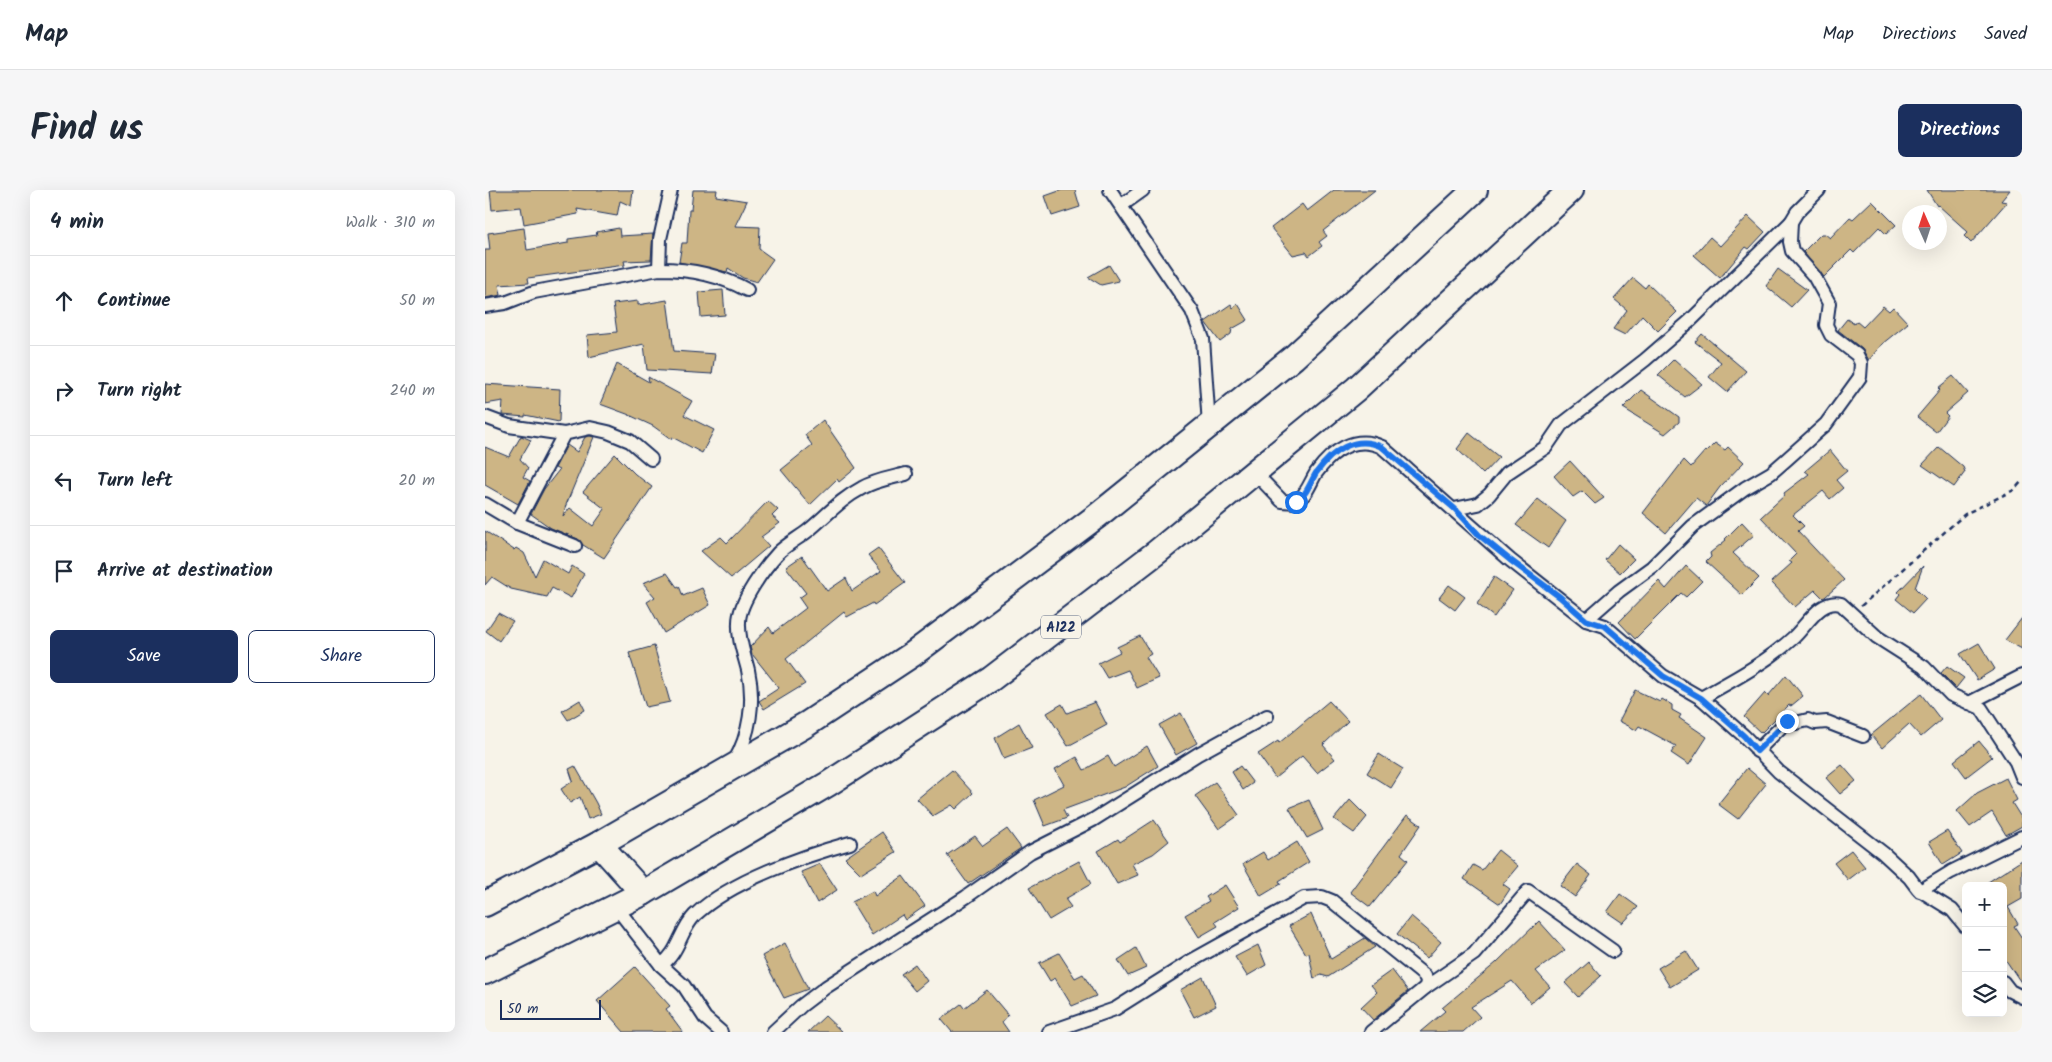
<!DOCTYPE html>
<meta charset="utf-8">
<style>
body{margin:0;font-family:Kalam,sans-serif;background:#f6f6f7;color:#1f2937}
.controls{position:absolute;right:15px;bottom:15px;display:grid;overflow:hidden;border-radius:8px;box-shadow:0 5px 20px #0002}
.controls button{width:45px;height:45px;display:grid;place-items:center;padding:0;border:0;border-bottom:1px solid #e0e1e3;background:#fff;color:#1f2937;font:25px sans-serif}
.compass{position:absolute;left:1417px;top:15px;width:45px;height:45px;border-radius:50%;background:#fff;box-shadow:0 5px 20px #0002;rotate:357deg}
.scale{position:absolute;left:15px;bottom:12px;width:101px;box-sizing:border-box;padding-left:5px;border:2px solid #1b2f5e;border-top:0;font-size:14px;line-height:18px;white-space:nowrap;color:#1b2f5e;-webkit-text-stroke:4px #f7f3e8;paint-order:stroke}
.stop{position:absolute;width:15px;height:15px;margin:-11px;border:4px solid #1a73e8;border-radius:50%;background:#fff}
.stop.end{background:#1a73e8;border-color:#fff;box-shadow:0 1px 5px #0008}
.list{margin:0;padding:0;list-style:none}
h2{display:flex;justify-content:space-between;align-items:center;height:65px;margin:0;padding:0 20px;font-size:21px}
h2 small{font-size:16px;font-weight:400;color:#747a83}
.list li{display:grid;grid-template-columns:32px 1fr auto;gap:15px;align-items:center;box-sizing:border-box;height:90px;padding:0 20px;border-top:1px solid #e0e1e3}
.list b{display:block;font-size:19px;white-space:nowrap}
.list em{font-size:16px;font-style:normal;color:#747a83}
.actions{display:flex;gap:10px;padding:15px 20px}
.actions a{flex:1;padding:11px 0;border:1px solid #1b2f5e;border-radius:8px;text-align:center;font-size:18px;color:#1b2f5e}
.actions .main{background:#1b2f5e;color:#fff}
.icon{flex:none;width:28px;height:28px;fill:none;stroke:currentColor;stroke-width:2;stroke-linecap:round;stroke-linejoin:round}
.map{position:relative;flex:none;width:1537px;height:842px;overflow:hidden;border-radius:8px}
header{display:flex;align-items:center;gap:30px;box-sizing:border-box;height:70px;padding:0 25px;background:#fff;border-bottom:1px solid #e0e1e3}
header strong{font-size:24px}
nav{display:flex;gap:28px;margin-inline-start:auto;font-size:18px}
.intro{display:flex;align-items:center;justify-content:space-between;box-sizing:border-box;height:120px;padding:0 30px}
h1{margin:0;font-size:35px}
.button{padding:12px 22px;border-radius:8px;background:#1b2f5e;color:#fff;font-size:18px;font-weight:700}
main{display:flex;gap:30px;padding:0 30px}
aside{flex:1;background:#fff;border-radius:8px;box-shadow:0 5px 20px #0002}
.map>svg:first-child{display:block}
.building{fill:#cdb585;stroke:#1b2f5e}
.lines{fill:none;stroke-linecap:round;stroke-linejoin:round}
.street-casing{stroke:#1b2f5e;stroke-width:16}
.highway-casing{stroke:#1b2f5e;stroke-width:28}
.path{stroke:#1b2f5e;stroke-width:2.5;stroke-dasharray:5 4;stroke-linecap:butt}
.street{stroke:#f7f3e8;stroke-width:12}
.highway{stroke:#f7f3e8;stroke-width:24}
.route{stroke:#1a73e8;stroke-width:6}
.labels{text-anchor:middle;stroke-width:4.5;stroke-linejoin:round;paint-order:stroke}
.shield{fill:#f7f3e8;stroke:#5d6a87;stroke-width:1}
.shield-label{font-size:14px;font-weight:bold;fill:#1b2f5e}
</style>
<header>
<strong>Map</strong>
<nav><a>Map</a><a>Directions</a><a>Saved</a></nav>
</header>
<div class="intro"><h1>Find us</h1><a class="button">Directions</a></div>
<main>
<aside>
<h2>4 min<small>Walk · 310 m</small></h2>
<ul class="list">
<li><svg class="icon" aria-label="ahead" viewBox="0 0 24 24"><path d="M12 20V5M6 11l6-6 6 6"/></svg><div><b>Continue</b></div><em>50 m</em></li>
<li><svg class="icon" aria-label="right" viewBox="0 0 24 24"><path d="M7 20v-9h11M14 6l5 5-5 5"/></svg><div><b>Turn right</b></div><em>240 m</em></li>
<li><svg class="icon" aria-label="left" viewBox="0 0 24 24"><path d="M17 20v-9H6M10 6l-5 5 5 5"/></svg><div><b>Turn left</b></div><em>20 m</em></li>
<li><svg class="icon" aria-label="arrive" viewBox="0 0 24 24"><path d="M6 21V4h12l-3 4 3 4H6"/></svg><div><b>Arrive at destination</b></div></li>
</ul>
<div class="actions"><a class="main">Save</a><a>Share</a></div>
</aside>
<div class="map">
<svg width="1537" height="842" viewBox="0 0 1537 842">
<rect width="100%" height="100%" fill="#f7f3e8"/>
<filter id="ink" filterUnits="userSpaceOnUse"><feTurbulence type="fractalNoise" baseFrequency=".02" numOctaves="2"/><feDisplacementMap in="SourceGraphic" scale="10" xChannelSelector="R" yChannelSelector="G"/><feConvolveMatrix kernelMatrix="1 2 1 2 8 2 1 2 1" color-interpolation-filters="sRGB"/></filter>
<g filter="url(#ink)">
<g class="building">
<path d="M5,0H148L146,16L135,11L132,26L92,19L93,24L39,34L36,17L7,20Z"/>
<path d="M208,0H232L231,6L262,11L250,36L275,37L274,59L288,69L272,92L258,88L243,78L242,82L194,72L197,53H202L204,20H206Z"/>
<path d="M577,0H590L595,17L567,26L560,6Z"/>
<path d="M849,0H890L838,41L842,46L834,52L837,56L824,66L821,62L808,65L786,38L817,14L822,21Z"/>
<path d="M1442,0H1525L1516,11L1522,12L1486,53L1479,46L1483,42L1453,15L1452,16Z"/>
<path d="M1387,11L1411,35L1401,44L1394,37L1369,63L1366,60L1339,87L1318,62L1336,44H1340L1345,48L1365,27L1368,29Z"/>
<path d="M1263,26L1280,42L1264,59L1261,57L1235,88L1209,65L1225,47L1235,56Z"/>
<path d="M39,38L42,60L83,53V49L112,45L111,42L134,38L135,46L168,44L166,70L139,71L140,75L43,88L44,93L14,95L16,105L0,108V60H5L3,43Z"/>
<path d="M624,75L634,91L616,95L603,87Z"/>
<path d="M1293,79L1322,100L1306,117L1281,96Z"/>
<path d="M1148,88L1160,98L1163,94L1192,122L1173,141L1157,125L1140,145L1128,139L1142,120L1129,109Z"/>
<path d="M238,100L240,125L216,127L214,102Z"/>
<path d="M182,110L189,161L230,164L227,184L162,180L159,154L104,167L102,145L132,142L128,114L153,111V115Z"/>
<path d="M746,114L748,118L753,114L763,130L747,139L746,144L735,152L720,132Z"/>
<path d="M1398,116L1404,121L1408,117L1423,133L1397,154L1384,170L1377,159L1353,140L1362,129L1369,134L1371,131L1378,137Z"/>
<path d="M1217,144L1261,181L1242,202L1224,187L1236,172L1210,152Z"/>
<path d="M1189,169L1217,194L1200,207L1173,185Z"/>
<path d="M132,174L164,192L163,187L207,211L199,225L229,240L217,263L187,247L186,249L168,236L142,224L115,214Z"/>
<path d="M1468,186L1483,203L1460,223L1463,226L1451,242L1432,227L1455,200L1453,198Z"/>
<path d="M0,194L75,199L74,232L40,225V227L17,225L18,211L0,214Z"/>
<path d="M1156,200L1194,227V232L1180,244L1138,218Z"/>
<path d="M338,230L371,278L354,292L352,289L325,315L296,280L327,255L320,245Z"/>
<path d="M984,243L1014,267L998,284L972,259Z"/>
<path d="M36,246L46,250L35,269L43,278L38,287L45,291L33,314L0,295V257L24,267Z"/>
<path d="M105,246L109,247L81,315L78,326L85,318L108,336L120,319L98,302L130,264L150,284L167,297L119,368L98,355L93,349L66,338L46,324L59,299L74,280L70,278L82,255L92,262L100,247Z"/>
<path d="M1230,253L1240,260L1243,257L1259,272L1235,297L1221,316L1211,308L1181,343L1158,323L1199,270L1206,277L1220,261L1221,262Z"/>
<path d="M1454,257L1478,277L1480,282L1469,297L1437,275Z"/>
<path d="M1345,260L1362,281L1351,290L1358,298L1345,309L1338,301L1308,325L1319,336L1313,341L1359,390L1340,407L1338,408L1330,400L1310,417L1286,392L1307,373L1304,371L1311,364L1276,327L1300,305L1299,303L1324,284L1320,281Z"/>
<path d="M1085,271L1119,308L1110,314L1097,301L1088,307L1069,286Z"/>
<path d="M1053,309L1081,331L1063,358L1031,335Z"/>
<path d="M283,311L293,320L287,326L295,333L276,347L284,356L246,388L216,361L236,347L242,353Z"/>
<path d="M1257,332L1269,345L1248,363L1274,388L1257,405L1221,372L1226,367L1225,363L1241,350L1240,349Z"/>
<path d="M0,341L29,360L31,358L39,363L50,386L58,369L83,384L87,376L99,384L86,408L67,398L62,407L26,399L7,387L0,395Z"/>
<path d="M1133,354L1149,369L1135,383L1120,370Z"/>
<path d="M393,358L420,393L389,415L388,413L362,427L359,422L301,469L320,494L279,519L274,511L294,498L267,464L265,457L284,437L288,443L321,418L314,408L321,403L301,377L317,366L342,401L361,388L367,401L396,381L383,365Z"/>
<path d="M1201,376L1217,391L1201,407L1196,403L1150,449L1134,432L1174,391L1181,399Z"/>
<path d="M1438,376L1430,398L1441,409L1428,423L1411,409L1415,404L1413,402Z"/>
<path d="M182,383L192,397L194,396L198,406L217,398L225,415L179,443L162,412L170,407L158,393Z"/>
<path d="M1009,387L1028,400L1009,427L992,414Z"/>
<path d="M964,395L980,407L970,420L954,408Z"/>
<path d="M13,423L28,431L14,451L1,441Z"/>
<path d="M1537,428V459L1520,450Z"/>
<path d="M655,446L666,464L661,467L674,488L652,498L643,480L622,488L613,473L635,462L632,457Z"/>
<path d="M1494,453L1510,479L1492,490L1475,464Z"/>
<path d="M169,456L185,512L161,517L144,463Z"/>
<path d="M1462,476L1479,488L1471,498L1456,483Z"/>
<path d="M1301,485L1318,506L1306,516L1304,515L1276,543L1259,527L1280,503L1283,506Z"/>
<path d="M1150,500L1175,512L1177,509L1187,515V520L1196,525L1194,528L1222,547L1204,575L1186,563L1191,556L1154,536L1151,540L1134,531Z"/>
<path d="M1436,504L1456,530L1436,547L1424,534L1397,558L1386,545Z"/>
<path d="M95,510L100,520L83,530L77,521Z"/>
<path d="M844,511L863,531L838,555L850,569L832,583L817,566L790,588L773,564L793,551L794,553Z"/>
<path d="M610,512L622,535L583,556L562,523L577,514L582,523Z"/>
<path d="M696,523L712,553L691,565L674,535Z"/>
<path d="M534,533L547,558L519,569L510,548Z"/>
<path d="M1494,551L1507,567L1481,587L1469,571Z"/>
<path d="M662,556L673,576L640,597L578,620L582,628L560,636L549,610L579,595L570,579L592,567L599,580L623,566L629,577Z"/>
<path d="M894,564L918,579L906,598L882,583Z"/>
<path d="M1357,575L1371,591L1355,604L1341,588Z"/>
<path d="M90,576L111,613L116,624L103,629L95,607L85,613L76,599L88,591L84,579Z"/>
<path d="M755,576L768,593L758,600L747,582Z"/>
<path d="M1262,578L1281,594L1253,629L1233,614Z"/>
<path d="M467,580L488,603L471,619L467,615L448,626L432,609Z"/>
<path d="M1521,588L1532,610L1527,613L1537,629V636L1521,645L1507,622L1485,637L1472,621L1492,603Z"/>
<path d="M730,592L754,625L734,639L710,606Z"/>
<path d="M824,610L838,640L822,648L804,618Z"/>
<path d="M865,610L882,627L869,643L849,629Z"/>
<path d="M922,625L936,635L916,664L923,670L885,717L865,702Z"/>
<path d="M669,630L684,651L668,664L647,674L653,685L632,694L613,661L633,649L635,652Z"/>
<path d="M522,639L536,658L483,694L462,665L490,646L498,656Z"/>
<path d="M1462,641L1477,663L1458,675L1444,652Z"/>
<path d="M397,642L411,662L376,684L360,668Z"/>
<path d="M812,652L824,672L794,691L796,694L776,706L758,674L778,662L783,670Z"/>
<path d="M1013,660L1033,676L1018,694L1025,699L1015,714L979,689L988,675L997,680Z"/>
<path d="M1366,660L1380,677L1363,690L1349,673Z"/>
<path d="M1537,670V709L1523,717L1533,734L1529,736L1537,748V794L1518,766V696H1497Z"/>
<path d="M594,671L606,694L580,709L586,717L564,730L544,698Z"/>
<path d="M335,674L352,700L332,713L316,682Z"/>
<path d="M1092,674L1106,685L1090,707L1075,696Z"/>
<path d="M418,686L440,716L420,730L417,725L387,745L367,712L388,701L390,706Z"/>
<path d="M740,695L754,717L730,732L733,736L714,747L700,725L724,711L721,707Z"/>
<path d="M1135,704L1153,717L1138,733L1122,722Z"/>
<path d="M826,724L846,769L880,748L890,757L843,787L836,785L829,789L824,763L821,764L804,736Z"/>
<path d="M926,726L956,752L942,768L912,744Z"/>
<path d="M1054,731L1080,760L1051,781L1065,797L1046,813L1027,791L986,817L995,827L978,842H935L960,821L957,818L1011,773Z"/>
<path d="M300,753L323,799L299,808L277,766Z"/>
<path d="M773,755L781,775L762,786L750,767Z"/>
<path d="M651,758L661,778L643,786L633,770Z"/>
<path d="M1201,761L1213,780L1185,797L1173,778Z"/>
<path d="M574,763L590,788L598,784L611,806L587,816L570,788L565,791L554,773Z"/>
<path d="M1104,772L1116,786L1093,807L1080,793Z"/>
<path d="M430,774L442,791L430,801L416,784Z"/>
<path d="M150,777L185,816L181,819L198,842H139L112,811Z"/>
<path d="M907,780L923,801L888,830L876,817L892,802L886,795Z"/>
<path d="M718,787L731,816L709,827L695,800Z"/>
<path d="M502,800L523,825L517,832L524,842H467L456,829L476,814L479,818Z"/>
<path d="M340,826L357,842H323Z"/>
</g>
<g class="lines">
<defs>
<g id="street">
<path d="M625,0L707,121L718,149L724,235"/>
<path d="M637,15L658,0"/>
<path d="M174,79L175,49L186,0"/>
<path d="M0,116L20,113L49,102L174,79C206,79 235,85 262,100"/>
<path d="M0,227L24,236L79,244L105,238L123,242L145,251L166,269"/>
<path d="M770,283L797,311L811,312C821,306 825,293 831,283C847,261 870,244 897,257L1025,370L1101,430L1120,436L1178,486L1216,508L1259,546L1294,582L1398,663L1424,687L1433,699L1467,720L1481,737"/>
<path d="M0,314L32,333L90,356"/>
<path d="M969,319L993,314L1004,305L1022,283L1061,257L1076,235L1160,170L1205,131L1306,32"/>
<path d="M32,333L79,244"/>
<path d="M1101,430L1134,401L1167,377L1208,336L1260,298L1286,283L1302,269L1341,234L1375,187L1376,173L1372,165L1346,145L1341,135L1344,113L1329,86L1307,61L1305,52L1306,32L1312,22L1334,0"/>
<path d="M1216,508C1248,490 1281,473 1309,447C1322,435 1336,408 1356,414L1392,447L1439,477L1466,505L1496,518L1531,572L1537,587"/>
<path d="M1484,513L1537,486"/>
<path d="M1272,561L1302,531L1311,533L1323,530L1330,533L1342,532L1378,546"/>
<path d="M249,572C265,545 270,511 263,480C259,464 253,449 254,432C254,412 280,377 293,363C302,354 314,348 324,340C342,325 356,309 377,298C391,290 406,288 421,284"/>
<path d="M1435,701L1466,682L1537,647"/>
<path d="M131,717L176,775L199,796L220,828L236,842"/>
<path d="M176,775C194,763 195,740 210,725C246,691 318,666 365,653"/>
<path d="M1518,792L1525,801L1537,807"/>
<path d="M288,842L316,816L341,797L481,707L545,662L608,630L713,564L782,526"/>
<path d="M564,842L630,819L706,771L819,708L837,707L847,711L940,786L942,791L941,797"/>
<path d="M886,842L941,797L989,764L1043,701L1128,761"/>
</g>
<g id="highway">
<path d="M114,654L158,703"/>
<path d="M0,714L114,654L322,534L428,464L612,326L809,167L990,0"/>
<path d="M0,782L158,703L343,594L506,489L672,362L871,199L1086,0"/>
</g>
</defs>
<use href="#street" class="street-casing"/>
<use href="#highway" class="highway-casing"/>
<path class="path" d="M1376,416L1480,324L1529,300L1537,291"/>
<use href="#street" class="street"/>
<use href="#highway" class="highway"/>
</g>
</g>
<g class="lines" filter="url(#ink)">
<path class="route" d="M811,312C821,306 825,293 831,283C847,261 870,244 897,257L970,319L994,345L1025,370L1075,407L1101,430L1120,436L1178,486L1216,508L1259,546L1272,561L1302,531"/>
</g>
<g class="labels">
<rect class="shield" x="556" y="425.5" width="40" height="23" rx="4"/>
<g class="shield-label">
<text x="576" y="442">A122</text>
</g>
</g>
</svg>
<div class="controls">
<button>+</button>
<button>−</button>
<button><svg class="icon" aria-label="layers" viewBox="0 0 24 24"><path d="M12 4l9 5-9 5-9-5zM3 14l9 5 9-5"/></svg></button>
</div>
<svg class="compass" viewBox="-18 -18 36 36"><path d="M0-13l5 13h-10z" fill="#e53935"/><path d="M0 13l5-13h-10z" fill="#747a83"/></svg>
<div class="scale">50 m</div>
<div class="stop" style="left:811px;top:312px"></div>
<div class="stop end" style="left:1302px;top:531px"></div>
</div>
</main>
